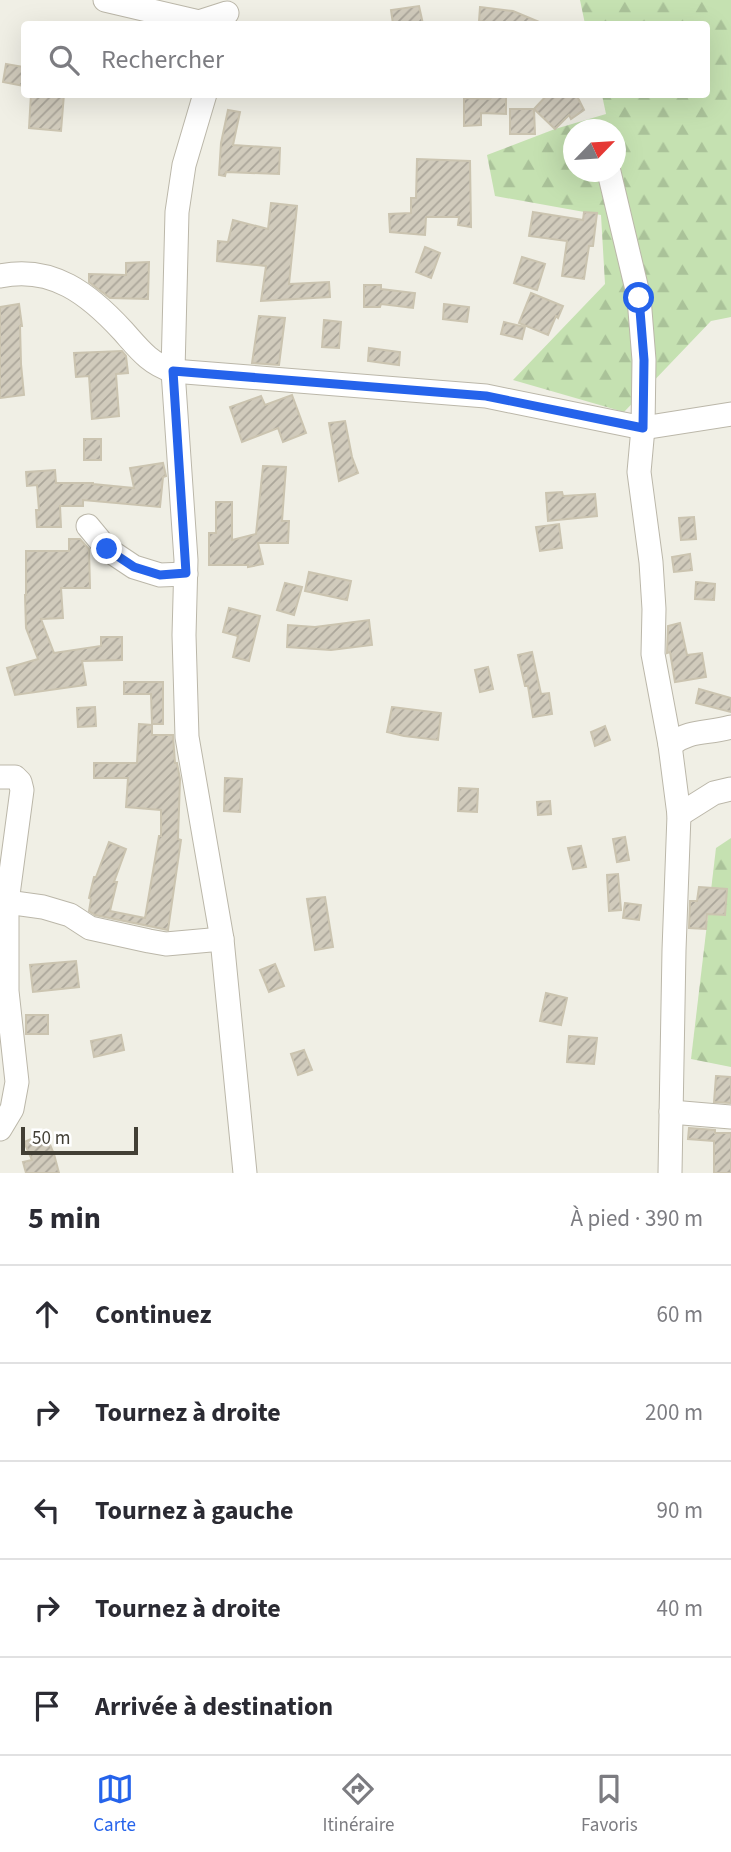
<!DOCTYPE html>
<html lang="fr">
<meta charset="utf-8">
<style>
body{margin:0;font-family:"Source Sans 3",sans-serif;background:#f2f2f3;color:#2b2b33}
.compass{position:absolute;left:563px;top:119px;width:63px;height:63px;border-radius:50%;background:#fff;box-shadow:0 7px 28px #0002;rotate:65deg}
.scale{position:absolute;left:21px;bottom:18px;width:117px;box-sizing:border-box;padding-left:7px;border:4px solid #423f35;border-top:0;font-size:19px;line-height:24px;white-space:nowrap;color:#423f35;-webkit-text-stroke:5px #fff;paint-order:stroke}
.stop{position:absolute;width:21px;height:21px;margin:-16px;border:5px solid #2563eb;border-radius:50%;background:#fff}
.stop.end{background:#2563eb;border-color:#fff;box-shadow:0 2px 7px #0008}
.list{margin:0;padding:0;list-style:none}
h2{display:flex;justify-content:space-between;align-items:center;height:91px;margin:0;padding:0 28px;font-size:30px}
h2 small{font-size:23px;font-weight:400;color:#7c7c81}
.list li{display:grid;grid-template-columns:46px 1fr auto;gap:21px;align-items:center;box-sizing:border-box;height:98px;padding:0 28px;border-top:2px solid #e1e1e2}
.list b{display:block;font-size:26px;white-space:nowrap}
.list em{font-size:23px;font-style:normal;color:#7c7c81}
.icon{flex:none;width:38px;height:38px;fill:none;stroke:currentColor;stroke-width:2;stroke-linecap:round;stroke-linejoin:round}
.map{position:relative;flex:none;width:731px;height:1173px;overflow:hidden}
.search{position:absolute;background:#fff;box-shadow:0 7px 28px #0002;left:21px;right:21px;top:21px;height:77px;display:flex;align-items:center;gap:18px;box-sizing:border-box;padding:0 24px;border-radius:7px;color:#7c7c81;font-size:26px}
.sheet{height:581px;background:#fff}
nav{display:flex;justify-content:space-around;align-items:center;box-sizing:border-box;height:98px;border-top:2px solid #e1e1e2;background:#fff;font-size:19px;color:#7c7c81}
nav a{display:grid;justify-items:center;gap:4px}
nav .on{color:#2563eb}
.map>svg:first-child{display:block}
.forest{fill:url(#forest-firs);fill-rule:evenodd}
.building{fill:url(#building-hatch);stroke:#cbc4b0;stroke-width:2}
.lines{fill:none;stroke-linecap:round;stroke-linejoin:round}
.minor-casing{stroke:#bbb7a9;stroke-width:25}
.minor{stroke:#fff;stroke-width:23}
.route{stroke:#2563eb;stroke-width:9}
</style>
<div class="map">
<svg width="731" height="1173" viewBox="0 0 731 1173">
<defs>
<pattern id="forest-firs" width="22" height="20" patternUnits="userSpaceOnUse" patternTransform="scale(1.75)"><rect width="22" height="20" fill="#c5e1b1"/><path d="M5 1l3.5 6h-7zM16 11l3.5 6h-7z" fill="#aac299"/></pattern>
<pattern id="building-hatch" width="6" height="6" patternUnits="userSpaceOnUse" patternTransform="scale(1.75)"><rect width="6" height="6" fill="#d1cbbc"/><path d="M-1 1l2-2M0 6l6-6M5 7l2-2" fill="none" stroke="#aba69a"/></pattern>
</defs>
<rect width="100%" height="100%" fill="#f0efe5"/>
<g class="forest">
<path d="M580,0H731V317L711,321L624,412L513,380L605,284L601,215L495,196L487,155L555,129L606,114L602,95L706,94V24H585ZM574,130H616V172H574Z"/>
<path d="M731,838V1067L691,1059L716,848Z"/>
</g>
<g class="building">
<path d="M419,6L423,24H393L391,10Z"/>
<path d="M480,7L513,11L544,24H507L479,21Z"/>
<path d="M6,64L24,67V86L3,82Z"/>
<path d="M31,94H64L61,131L29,128Z"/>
<path d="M490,94H506V114L481,113V125L464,126V98L490,99Z"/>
<path d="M548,94H576L584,110L571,119L569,115L555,129L534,109Z"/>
<path d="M510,109H534L535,134H510Z"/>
<path d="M228,110L240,112L233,145L280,148L279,174L226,172L225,176L219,175L221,143Z"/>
<path d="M417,159L470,161L471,227L458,225L459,217H426L425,235L390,232L389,214L411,213V198H416Z"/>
<path d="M271,203L297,206L289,284L329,282L330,297L261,301L266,266L217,261L218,241L228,242L233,220L268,229Z"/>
<path d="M533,212L583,220L584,212L597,213L593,246H589L584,279L562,276L567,241L529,236Z"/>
<path d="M425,247L440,253L431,278L416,272Z"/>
<path d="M522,257L545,264L537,290L514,283Z"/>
<path d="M149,262L148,299L110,298L89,282V274L126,275V263Z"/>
<path d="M364,285H381V289L415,293L413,308L381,304L380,307H364Z"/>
<path d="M531,293L563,306L558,318L556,316L548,335L519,323Z"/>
<path d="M19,304L22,326H20L21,364L24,395L0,398V307Z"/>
<path d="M444,304L469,307L467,322L443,319Z"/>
<path d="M259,316L285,318L279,365L252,363Z"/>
<path d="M324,320L341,322L339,348L322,347Z"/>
<path d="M504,322L525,327L522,339L501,334Z"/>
<path d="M369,348L400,352L399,365L368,361Z"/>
<path d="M122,351L126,356L128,373L116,374L119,416L92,419L89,376L76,377L74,353Z"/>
<path d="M292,395L306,433L283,442L278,428L242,442L230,407L261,396L265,405Z"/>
<path d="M345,421L352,457L358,473L339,481L329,423Z"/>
<rect x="84" y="439" width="17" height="21"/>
<path d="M163,463L166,476L163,477L160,507L83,500V506H60L61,527H37L36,510H39L37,485L27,486L26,472L55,470L56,483H93V484L134,488L130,468Z"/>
<path d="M263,466L286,467L282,521H289L288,543H258L263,564L248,567V565H209V533H216V502H232V540L256,534Z"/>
<path d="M562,492L563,496L595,494L597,516L548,521L546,493Z"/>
<path d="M694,517L696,539L681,540L679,518Z"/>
<path d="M559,524L562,548L540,551L536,527Z"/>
<path d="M69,539H80L89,549L90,588H61L63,618L41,619L54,653L101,646V637H122V660L82,661L86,685L15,695L7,668L38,659L26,628L25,595H26V551H69Z"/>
<path d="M690,554L692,570L674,572L672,557Z"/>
<path d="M309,572L351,581L347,600L305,591Z"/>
<path d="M696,582L715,584L714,600L695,599Z"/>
<path d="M285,583L302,587L294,615L277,610Z"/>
<path d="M229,608L260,616L249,661L233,657L238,636L223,632Z"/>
<path d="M369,620L372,645L331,650L287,647L288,625L315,627Z"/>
<path d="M680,623L687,655L702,653L706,677L675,682L670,652L667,653L668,626Z"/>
<path d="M532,652L541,694L549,693L552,714L533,717L528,686H525L518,655Z"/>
<path d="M488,667L493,689L480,692L475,670Z"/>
<path d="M124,682H163V724H152L151,694H124Z"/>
<path d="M699,689L731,698V712L696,703Z"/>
<path d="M95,707L96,726L78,727L77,708Z"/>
<path d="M392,707L441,713L438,740L404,736L387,732Z"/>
<path d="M139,724L152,725V735H173L175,763H177L180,779L178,839L181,840L168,930L95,915L89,911L91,899L89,898L94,877H96L109,842L126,849L114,882H117L110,911L145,918L159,836H161V810L126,807L128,778H94V763H137Z"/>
<path d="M605,726L610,740L595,746L591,732Z"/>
<path d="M225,778L242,779L240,812L224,811Z"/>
<path d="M459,788L478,789L477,812L458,811Z"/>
<path d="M550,801L551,814L538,815L537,802Z"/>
<path d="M625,837L629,860L617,862L613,839Z"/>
<path d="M581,846L586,867L573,869L568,848Z"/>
<path d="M618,874L621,910L609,911L607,875Z"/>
<path d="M699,887L727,889L725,915L707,914L706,929L689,928L690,901H697Z"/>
<path d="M325,897L333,947L315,950L307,899Z"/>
<path d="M625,903L641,905L639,920L623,918Z"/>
<path d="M76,961L79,987L33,992L30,965Z"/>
<path d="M275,964L284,986L269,992L260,970Z"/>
<path d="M546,993L567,998L561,1025L540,1021Z"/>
<rect x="26" y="1015" width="22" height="19"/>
<path d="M121,1035L124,1050L94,1057L91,1041Z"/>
<path d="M569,1036L597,1038L594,1064L567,1062Z"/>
<path d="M304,1050L312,1070L298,1075L291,1054Z"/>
<path d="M716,1076L731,1077V1103L714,1102Z"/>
<path d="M689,1128L715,1130V1133H731V1173H714V1141L688,1139Z"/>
<path d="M45,1133L54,1154L59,1173H26L23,1162L32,1160L24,1142Z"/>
</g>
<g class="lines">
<defs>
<g id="minor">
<path d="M105,0L199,22L227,13"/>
<path d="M205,94L184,165L177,212L173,371L186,560L184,635L187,737L222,939L245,1173"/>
<path d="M609,172L639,298L644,360L643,428L639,472L651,562L654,609L653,654L670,745L679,815L674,950L670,1173"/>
<path d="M0,276C52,265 89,294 123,331C139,349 149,363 173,371L486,396L643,428L731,414"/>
<path d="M88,526L107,549L134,567L160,575L186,574"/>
<path d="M670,745C690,729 708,734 731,727"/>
<path d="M0,777H15L20,782L22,790L7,902V991L17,1082L12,1109L0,1129"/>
<path d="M679,815L714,793L731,789"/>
<path d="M7,902L43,907L70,915L90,928L149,941L166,944L222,939"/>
<path d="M671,1112L731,1117"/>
</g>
</defs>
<use href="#minor" class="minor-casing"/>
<use href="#minor" class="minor"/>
</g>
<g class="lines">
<path class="route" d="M107,549L134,567L160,575L186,573L173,371L486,396L643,428L644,360L639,298"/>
</g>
</svg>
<svg class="compass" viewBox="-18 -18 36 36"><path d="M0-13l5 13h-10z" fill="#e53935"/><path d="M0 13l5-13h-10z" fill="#7c7c81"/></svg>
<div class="scale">50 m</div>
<div class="stop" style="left:639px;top:298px"></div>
<div class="stop end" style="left:107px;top:549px"></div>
<div class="search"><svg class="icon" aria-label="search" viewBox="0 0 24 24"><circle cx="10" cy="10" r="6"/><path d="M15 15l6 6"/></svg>Rechercher</div>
</div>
<section class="sheet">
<h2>5 min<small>À pied · 390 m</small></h2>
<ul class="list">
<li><svg class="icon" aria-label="ahead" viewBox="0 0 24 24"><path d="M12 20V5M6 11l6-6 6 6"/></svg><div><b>Continuez</b></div><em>60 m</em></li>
<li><svg class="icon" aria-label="right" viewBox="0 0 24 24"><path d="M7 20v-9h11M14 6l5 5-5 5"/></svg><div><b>Tournez à droite</b></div><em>200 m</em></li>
<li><svg class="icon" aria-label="left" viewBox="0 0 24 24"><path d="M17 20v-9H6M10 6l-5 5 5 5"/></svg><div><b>Tournez à gauche</b></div><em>90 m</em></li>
<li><svg class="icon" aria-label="right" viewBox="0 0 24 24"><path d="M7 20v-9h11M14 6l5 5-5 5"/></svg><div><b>Tournez à droite</b></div><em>40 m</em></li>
<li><svg class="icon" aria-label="arrive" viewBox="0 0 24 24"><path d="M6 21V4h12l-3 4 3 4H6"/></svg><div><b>Arrivée à destination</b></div></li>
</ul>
</section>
<nav>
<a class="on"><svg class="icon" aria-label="map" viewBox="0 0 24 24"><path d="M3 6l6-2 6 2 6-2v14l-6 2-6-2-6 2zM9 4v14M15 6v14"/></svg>Carte</a>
<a><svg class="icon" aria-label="directions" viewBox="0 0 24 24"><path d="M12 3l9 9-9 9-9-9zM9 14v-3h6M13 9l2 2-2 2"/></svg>Itinéraire</a>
<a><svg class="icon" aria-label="saved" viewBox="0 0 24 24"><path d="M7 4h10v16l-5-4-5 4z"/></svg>Favoris</a>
</nav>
